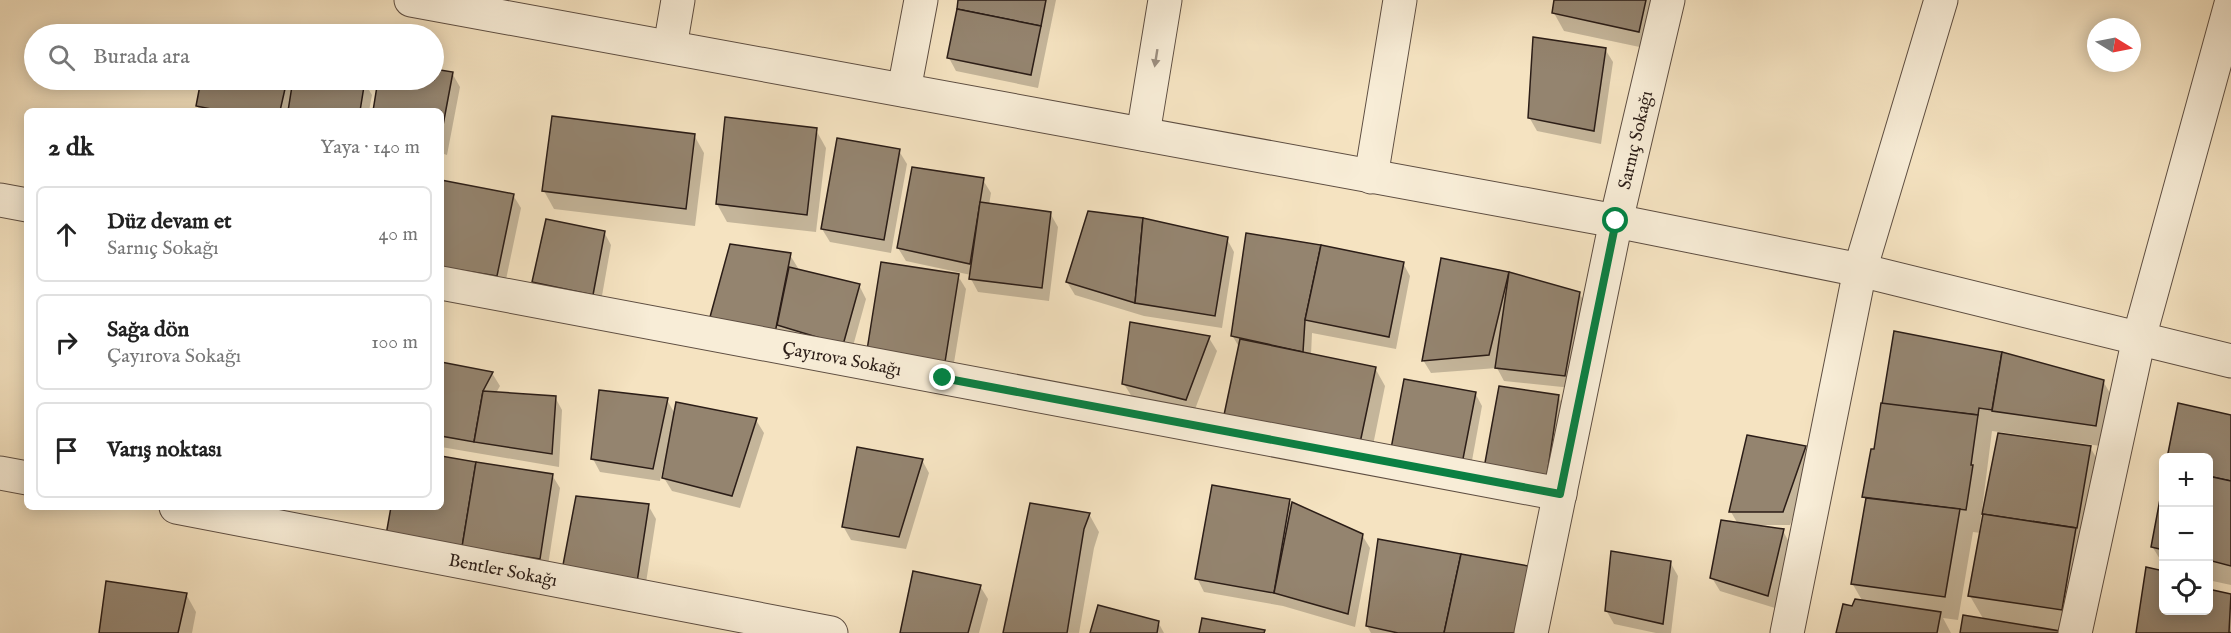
<!DOCTYPE html>
<html lang="tr">
<meta charset="utf-8">
<style>
body{margin:0;font-family:"IM FELL English",serif;background:#f6f6f6;color:#222}
.controls{position:absolute;right:18px;bottom:18px;display:grid;overflow:hidden;border-radius:9px;box-shadow:0 3px 15px #0003}
.controls button{width:54px;height:54px;display:grid;place-items:center;padding:0;border:0;border-bottom:2px solid #e0e0e0;background:#fff;color:#222;font:30px sans-serif}
.compass{position:absolute;left:2087px;top:18px;width:54px;height:54px;border-radius:50%;background:#fff;box-shadow:0 3px 15px #0003;rotate:100deg}
.stop{position:absolute;width:18px;height:18px;margin:-14px;border:4px solid #0b8043;border-radius:50%;background:#fff}
.stop.end{background:#0b8043;border-color:#fff;box-shadow:0 2px 6px #0008}
.list{margin:0;padding:0;list-style:none}
h2{display:flex;justify-content:space-between;align-items:center;height:78px;margin:0;padding:0 24px;font-size:26px}
h2 small{font-size:20px;font-weight:400;color:#767676}
.list li{display:grid;grid-template-columns:39px 1fr auto;gap:18px;align-items:center;box-sizing:border-box;height:96px;margin:0 12px 12px;padding:0 12px;border:2px solid #e0e0e0;border-radius:9px}
.list b{display:block;font-size:22px;white-space:nowrap}
.list p{margin:0;font-size:20px;white-space:nowrap;color:#767676}
.list em{font-size:20px;font-style:normal;color:#767676}
.icon{flex:none;width:33px;height:33px;fill:none;stroke:currentColor;stroke-width:2;stroke-linecap:round;stroke-linejoin:round}
.map{position:relative;flex:none;width:2231px;height:633px;overflow:hidden}
.search{position:absolute;background:#fff;box-shadow:0 3px 15px #0003;left:24px;top:24px;width:420px;height:66px;display:flex;align-items:center;gap:15px;box-sizing:border-box;padding:0 21px;border-radius:33px;color:#767676;font-size:22px}
.panel{position:absolute;background:#fff;box-shadow:0 3px 15px #0003;left:24px;top:108px;width:420px;height:402px;border-radius:9px}
.map>svg:first-child{display:block}
.shadow{fill:#0003}
.building{fill:#94846f;stroke:#2b1d17;stroke-width:1.5}
.lines{fill:none;stroke-linecap:round;stroke-linejoin:round}
.minor-casing{stroke:#5e4e42;stroke-width:35}
.tertiary-casing{stroke:#5e4e42;stroke-width:35}
.minor{stroke:#f8edd7;stroke-width:33}
.tertiary{stroke:#f8edd7;stroke-width:33}
.oneway{fill:#9c8f81}
.route{stroke:#0b8043;stroke-width:8}
.labels{text-anchor:middle;stroke-width:4.5;stroke-linejoin:round;paint-order:stroke}
.street-label{font-size:18px;fill:#2b1d17;stroke:#f8edd7}
</style>
<div class="map">
<svg width="2231" height="633" viewBox="0 0 2231 633">
<rect width="100%" height="100%" fill="#f5e3c1"/>
<filter id="stains"><feTurbulence type="fractalNoise" baseFrequency=".00333" numOctaves="4"/><feColorMatrix values="0 0 0 0 .2 0 0 0 0 .09 0 0 0 0 .02 0 0 0 .5 -.17"/></filter>
<radialGradient id="worn" r=".72"><stop offset=".6" stop-color="#630" stop-opacity="0"/><stop offset="1" stop-color="#630" stop-opacity=".3"/></radialGradient>
<g class="shadow">
<path d="M960,0H1056L1038,88L956,71L949,58Z"/>
<path d="M1555,0H1659L1649,49L1564,31L1554,13Z"/>
<path d="M1605,49L1613,62L1601,144L1537,131L1529,117Z"/>
<path d="M434,70L452,73L460,87L447,155L441,153V111H374L380,80H434Z"/>
<path d="M203,80H351L364,82L372,95L369,111H201L197,106Z"/>
<path d="M816,130L826,148L816,232L727,222L717,204Z"/>
<path d="M694,135L704,153L695,226L554,209L544,191Z"/>
<path d="M899,151L907,164L891,253L830,242L822,229Z"/>
<path d="M983,180L991,193L989,205L1050,213L1058,227L1049,301L978,292L971,279V275L906,261L898,248Z"/>
<path d="M441,183L513,195L521,208L504,289L441,279Z"/>
<path d="M604,232L611,245L600,307L542,295L534,282Z"/>
<path d="M1227,239L1234,252L1222,328L1144,316L1075,295L1067,282Z"/>
<path d="M790,255L798,268V271L859,285L866,299L850,357L712,317Z"/>
<path d="M1442,259L1509,274L1579,293L1587,306L1572,388L1504,381L1497,368L1431,373L1423,360Z"/>
<path d="M1403,263L1410,276L1396,349L1312,333L1311,355L1375,368L1385,386L1370,460L1239,347L1232,335Z"/>
<path d="M958,276L966,289L952,375L869,350Z"/>
<path d="M1896,333L2002,354L2103,381L2115,402L2108,447L1992,431L1979,533H1981L2090,447L2104,471L2075,633L2058,630L2060,633H1961L1984,620L1970,596L1981,533L1973,532L1958,620L1943,618L1951,633H1837L1853,608L1863,602L1852,583L1867,501L1864,497L1875,451Z"/>
<path d="M1209,338L1217,351L1194,412L1132,397L1124,384Z"/>
<path d="M441,364L492,373L500,386L496,393L555,397L562,410L559,467L441,447Z"/>
<path d="M1475,393L1482,406L1469,477L1400,467Z"/>
<path d="M1558,396L1566,410L1553,495L1484,479Z"/>
<path d="M667,400L675,414L756,420L764,433L740,508L672,491L664,478L666,463H664L660,481L600,472L593,459Z"/>
<path d="M2231,417V585L2208,580V458Z"/>
<path d="M1805,447L1813,460L1790,525H1758L1757,527L1783,531L1790,544L1775,608L1720,591L1712,578L1738,524L1731,512Z"/>
<path d="M441,458L552,475L560,488L547,572L392,507H441Z"/>
<path d="M922,460L929,473L906,549L851,540L843,526Z"/>
<path d="M2164,487V566L2152,546Z"/>
<path d="M1289,501L1293,507L1362,535L1370,548L1355,627L1283,606L1204,592L1197,578Z"/>
<path d="M648,505L656,519L642,608L569,594Z"/>
<path d="M1089,514L1099,532L1094,548L1079,633H1004Z"/>
<path d="M1670,562L1678,576L1671,633H1656L1614,624L1606,610Z"/>
<path d="M980,586L988,599L979,633H901Z"/>
<path d="M2208,590L2231,596V633H2138L2164,610H2208Z"/>
<path d="M186,594L196,612L192,633H100Z"/>
<path d="M1158,622L1164,633H1092Z"/>
<path d="M1367,626L1536,633H1371Z"/>
</g>
<g class="building">
<path d="M958,0H1046L1041,26L957,9Z"/>
<path d="M1554,0H1646L1639,32L1552,13Z"/>
<path d="M957,9L1041,26L1031,75L947,58Z"/>
<path d="M1533,37L1606,48L1594,131L1528,118Z"/>
<path d="M434,69L453,72L441,136V111H373L378,80H434Z"/>
<path d="M201,80H287L280,111H221L196,106Z"/>
<path d="M293,80H365L360,111H288Z"/>
<path d="M552,116L695,134L686,209L542,191Z"/>
<path d="M725,117L817,128L807,215L716,204Z"/>
<path d="M837,138L900,149L884,240L821,229Z"/>
<path d="M912,167L984,178L970,264L897,248Z"/>
<path d="M441,180L514,194L497,276L441,267Z"/>
<path d="M980,202L1051,212L1042,288L969,279Z"/>
<path d="M1088,211L1143,218L1135,303L1066,282Z"/>
<path d="M1143,218L1228,237L1215,316L1135,303Z"/>
<path d="M546,219L605,231L593,295L532,282Z"/>
<path d="M1246,233L1321,245L1305,320L1303,352L1231,336Z"/>
<path d="M730,244L791,253L775,333L710,317Z"/>
<path d="M1321,245L1404,262L1389,337L1305,320Z"/>
<path d="M1441,258L1509,272L1489,355L1422,361Z"/>
<path d="M881,262L959,274L945,362L867,350Z"/>
<path d="M789,267L860,284L843,345L777,325Z"/>
<path d="M1509,272L1580,292L1565,376L1495,368Z"/>
<path d="M1130,322L1210,336L1186,400L1122,384Z"/>
<path d="M1894,331L2002,352L1992,410L1979,408L1978,415L1882,404Z"/>
<path d="M1240,339L1376,367L1360,443L1224,415Z"/>
<path d="M2002,352L2104,380L2096,426L1992,411Z"/>
<path d="M441,362L493,372L483,391L474,442L441,436Z"/>
<path d="M1404,379L1476,392L1462,464L1390,454Z"/>
<path d="M1499,386L1559,395L1546,482L1482,479Z"/>
<path d="M599,390L668,398L653,469L591,459Z"/>
<path d="M483,391L556,396L552,454L474,442Z"/>
<path d="M676,402L757,418L732,496L662,478Z"/>
<path d="M1881,403L1978,415L1971,465H1973L1966,510L1862,497L1871,449H1874Z"/>
<path d="M2178,403L2231,415V481L2208,476V458H2167Z"/>
<path d="M1998,433L2091,446L2077,528L1982,514Z"/>
<path d="M1747,435L1806,446L1783,512H1729Z"/>
<path d="M857,447L923,459L899,537L842,527Z"/>
<path d="M441,456L476,462L462,547L386,535L391,507H441Z"/>
<path d="M476,462L553,474L540,559L462,547Z"/>
<path d="M2208,476L2231,481V566L2208,560Z"/>
<path d="M2164,478V550L2151,547Z"/>
<path d="M1212,485L1290,499L1274,593L1195,579Z"/>
<path d="M576,496L649,504L635,595L560,581Z"/>
<path d="M1866,498L1960,509L1945,597L1851,584Z"/>
<path d="M1292,502L1363,534L1348,614L1274,593Z"/>
<path d="M1030,503L1090,513L1084,529L1067,633H1003Z"/>
<path d="M1983,514L2076,528L2062,610L1968,596Z"/>
<path d="M1721,520L1784,529L1768,596L1710,578Z"/>
<path d="M1378,539L1461,554L1444,633H1398L1366,626Z"/>
<path d="M1611,551L1671,561L1663,624L1605,611Z"/>
<path d="M1461,554L1534,567L1527,633H1444Z"/>
<path d="M2146,567L2164,571V610H2208V589L2231,594L2229,632L2231,633H2136Z"/>
<path d="M913,571L981,585L968,633H900Z"/>
<path d="M106,581L187,593L178,633H99Z"/>
<path d="M1855,599L1941,612L1937,633H1836L1843,604L1852,606Z"/>
<path d="M1098,605L1159,621L1157,633H1090Z"/>
<path d="M1963,615L2060,631V633H1960Z"/>
<path d="M1202,618L1265,630L1264,633H1199Z"/>
</g>
<g class="lines">
<defs>
<g id="minor">
<path d="M670,47L678,0"/>
<path d="M904,90L921,0"/>
<path d="M1143,134L1165,0"/>
<path d="M1371,177L1400,0"/>
<path d="M0,200L27,205"/>
<path id="s1" d="M441,283L1560,494"/>
<path d="M0,473L27,478"/>
<path id="s2" d="M176,507L831,633"/>
<path id="s3" d="M1531,633L1616,221L1668,0"/>
<path d="M1787,633L1860,270L1941,0"/>
<path d="M2075,633L2139,338L2231,4"/>
</g>
<path id="tertiary" d="M411,0L1616,221L1860,270L2231,361"/>
</defs>
<use href="#minor" class="minor-casing"/>
<use href="#tertiary" class="tertiary-casing"/>
<use href="#minor" class="minor"/>
<use href="#tertiary" class="tertiary"/>
</g>
<defs><path id="oneway-solid" d="M-6-.8H1V-3.2L6.5 0L1 3.2V.8H-6Z" transform="scale(1.5)"/></defs>
<use class="oneway" href="#oneway-solid" transform="translate(1156 58) rotate(99)"/>
<g class="lines">
<path class="route" d="M943,378L1560,494L1616,221"/>
</g>
<g class="labels">
<g class="street-label">
<text dy="6" stroke="none"><textPath href="#s3" startOffset="504">Sarnıç Sokağı</textPath></text>
<text dy="6" stroke="none"><textPath href="#s1" startOffset="408">Çayırova Sokağı</textPath></text>
<text dy="6" stroke="none"><textPath href="#s2" startOffset="333">Bentler Sokağı</textPath></text>
</g>
</g>
<rect width="100%" height="100%" filter="url(#stains)"/>
<rect width="100%" height="100%" fill="url(#worn)"/>
</svg>
<div class="controls">
<button>+</button>
<button>−</button>
<button><svg class="icon" aria-label="locate" viewBox="0 0 24 24"><circle cx="12" cy="12" r="6"/><path d="M12 2v4M12 18v4M2 12h4M18 12h4"/></svg></button>
</div>
<svg class="compass" viewBox="-18 -18 36 36"><path d="M0-13l5 13h-10z" fill="#e53935"/><path d="M0 13l5-13h-10z" fill="#767676"/></svg>
<div class="stop" style="left:1616px;top:221px"></div>
<div class="stop end" style="left:943px;top:378px"></div>
<div class="search"><svg class="icon" aria-label="search" viewBox="0 0 24 24"><circle cx="10" cy="10" r="6"/><path d="M15 15l6 6"/></svg>Burada ara</div>
<section class="panel">
<h2>2 dk<small>Yaya · 140 m</small></h2>
<ul class="list">
<li><svg class="icon" aria-label="ahead" viewBox="0 0 24 24"><path d="M12 20V5M6 11l6-6 6 6"/></svg><div><b>Düz devam et</b><p>Sarnıç Sokağı</p></div><em>40 m</em></li>
<li><svg class="icon" aria-label="right" viewBox="0 0 24 24"><path d="M7 20v-9h11M14 6l5 5-5 5"/></svg><div><b>Sağa dön</b><p>Çayırova Sokağı</p></div><em>100 m</em></li>
<li><svg class="icon" aria-label="arrive" viewBox="0 0 24 24"><path d="M6 21V4h12l-3 4 3 4H6"/></svg><div><b>Varış noktası</b></div></li>
</ul>
</section>
</div>
